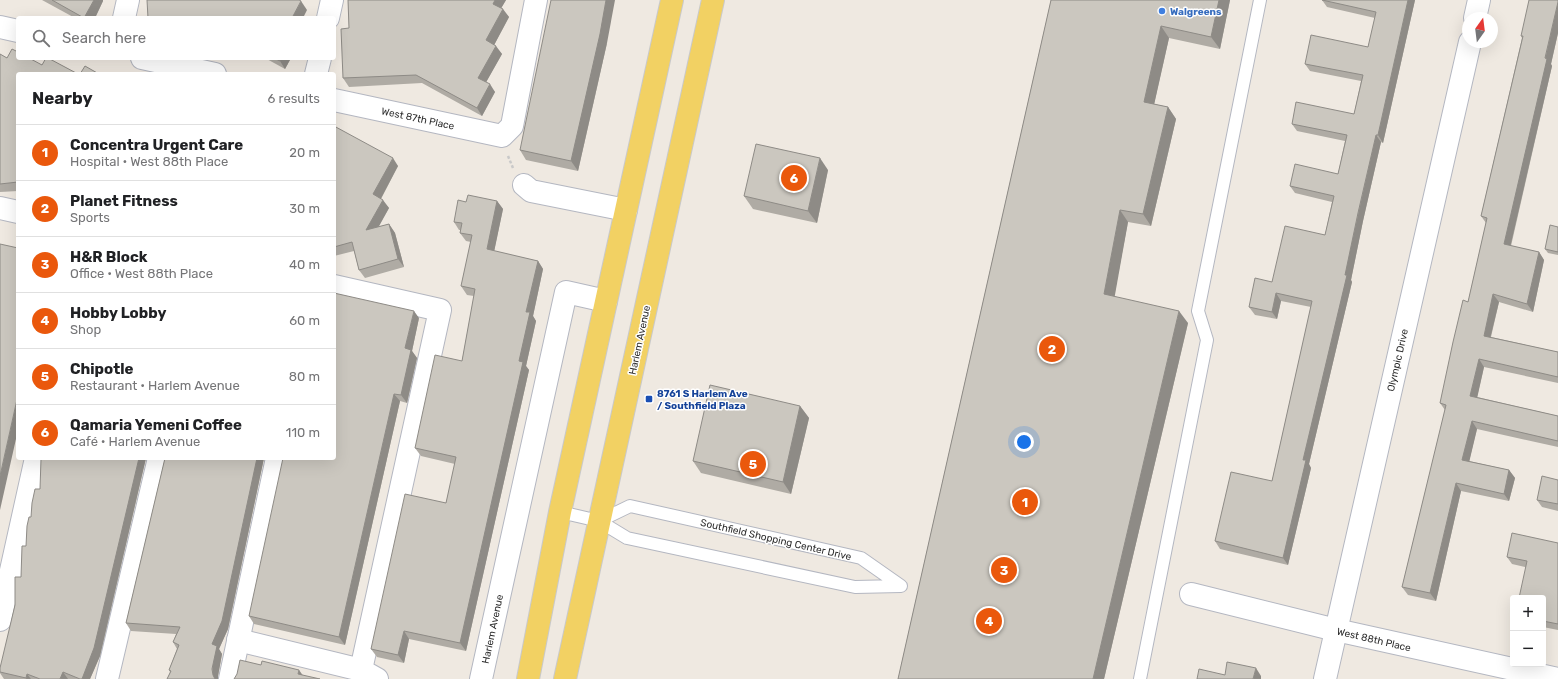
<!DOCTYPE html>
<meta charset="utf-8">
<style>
body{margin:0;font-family:Rubik,sans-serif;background:#f6f6f6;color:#202124}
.controls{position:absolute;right:12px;bottom:12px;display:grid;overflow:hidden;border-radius:4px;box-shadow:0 4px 16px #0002}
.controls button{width:36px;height:36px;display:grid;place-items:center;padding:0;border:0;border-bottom:1px solid #e0e0e0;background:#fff;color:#202124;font:20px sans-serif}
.compass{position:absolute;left:1462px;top:12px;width:36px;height:36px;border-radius:50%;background:#fff;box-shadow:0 4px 16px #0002;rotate:14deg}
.you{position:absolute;left:1024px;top:442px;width:14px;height:14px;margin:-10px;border:3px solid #fff;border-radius:50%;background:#1a73e8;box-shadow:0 0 0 6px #1a73e833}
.badge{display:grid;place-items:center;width:26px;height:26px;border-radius:50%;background:#ea580c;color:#fff;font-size:13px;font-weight:700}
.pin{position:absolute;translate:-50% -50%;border:2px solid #fff;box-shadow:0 1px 4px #0006}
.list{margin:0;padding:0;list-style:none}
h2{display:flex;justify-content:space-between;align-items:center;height:52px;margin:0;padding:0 16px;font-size:17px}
h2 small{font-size:13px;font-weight:400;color:#757577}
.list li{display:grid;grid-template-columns:26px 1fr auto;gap:12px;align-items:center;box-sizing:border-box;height:56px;padding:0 16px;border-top:1px solid #e0e0e0}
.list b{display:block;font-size:15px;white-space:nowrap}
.list p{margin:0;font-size:13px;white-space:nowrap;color:#757577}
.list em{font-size:13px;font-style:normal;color:#757577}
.icon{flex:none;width:22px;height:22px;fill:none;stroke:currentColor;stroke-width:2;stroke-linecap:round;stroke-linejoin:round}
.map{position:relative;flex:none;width:1558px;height:679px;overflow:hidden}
.search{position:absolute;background:#fff;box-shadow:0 4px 16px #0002;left:16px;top:16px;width:320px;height:44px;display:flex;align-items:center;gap:10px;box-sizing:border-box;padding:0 14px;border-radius:4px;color:#757577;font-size:15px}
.panel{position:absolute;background:#fff;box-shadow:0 4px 16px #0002;left:16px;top:72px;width:320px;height:388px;border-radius:4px}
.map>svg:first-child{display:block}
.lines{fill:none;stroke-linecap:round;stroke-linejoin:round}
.lane-casing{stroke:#b4b7c1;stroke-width:14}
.street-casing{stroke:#b4b7c1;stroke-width:24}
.primary-casing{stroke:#c9c9c9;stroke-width:24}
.path{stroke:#c9c9c9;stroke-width:2.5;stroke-dasharray:3 2;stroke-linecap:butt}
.lane{stroke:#fff;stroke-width:12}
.street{stroke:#fff;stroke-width:22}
.primary{stroke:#f2d163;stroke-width:22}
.wall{fill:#afaba4}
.shaded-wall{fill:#8e8b86}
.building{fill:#cbc7bf;stroke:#8e8b86}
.shop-dot{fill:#3f7fe0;stroke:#fff;stroke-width:1.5}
.transit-dot{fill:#1a4fb4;stroke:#fff;stroke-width:1.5}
.labels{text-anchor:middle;stroke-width:3;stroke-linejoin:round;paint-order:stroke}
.shop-label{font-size:10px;font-weight:bold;fill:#366cbe;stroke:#fff;text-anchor:start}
.street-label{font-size:10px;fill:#2e2e2e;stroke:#fff}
.transit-label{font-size:10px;font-weight:bold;fill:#164399;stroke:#fff;text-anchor:start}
</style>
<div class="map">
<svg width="1558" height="679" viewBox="0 0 1558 679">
<rect width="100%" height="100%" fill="#efe9e1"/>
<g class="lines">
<defs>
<g id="lane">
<path d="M560,512L599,521L627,538L855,587L901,586L861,558L630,506L599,521"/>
<path d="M1140,679L1207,340L1198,311L1260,0"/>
</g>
<g id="street">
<path d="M124,18L128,0"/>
<path d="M328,18L332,0"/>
<path d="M1475,18L1479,0"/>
<path d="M0,27L18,31"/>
<path d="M142,58L215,74"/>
<path d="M316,74L320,58"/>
<path d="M334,100L502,136L512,126L536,0"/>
<path d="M524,185L531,191L626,210"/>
<path d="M0,208L18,212"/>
<path d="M334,286L440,310L361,670L377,679"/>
<path d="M1191,594L1336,630L1558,679"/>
<path d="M0,620L36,458"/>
<path d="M238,640L361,670"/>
<path d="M107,679L159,458"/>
<path d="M230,679L277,458"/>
<path d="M481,679L566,292L606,301"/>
<path d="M1325,679L1470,42"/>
</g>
<g id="primary">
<path d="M528,679L560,512L672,0"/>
<path d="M565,679L713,0"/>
</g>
</defs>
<use href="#lane" class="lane-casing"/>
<use href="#street" class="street-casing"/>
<use href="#primary" class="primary-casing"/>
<path class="path" d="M508,156L513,168"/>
<use href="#lane" class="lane"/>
<use href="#street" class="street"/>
<use href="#primary" class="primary"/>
</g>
<g class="wall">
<path d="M42,0H103V1L95,18H75Z"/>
<path d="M348,0H506L501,8L509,17L494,45L502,54L486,82L495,92L482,116L422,83L349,87L343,78L349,28Z"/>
<path d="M1051,0H1230L1220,49L1169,38L1154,104L1168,107L1176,119L1151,226L1128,222L1114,296L1188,323L1104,679H898Z"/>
<path d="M1322,0H1415L1383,143L1381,142L1363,221L1351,280L1352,282L1309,464L1311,468L1288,565L1220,549L1215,541L1272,481L1311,307L1281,301L1277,319L1255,315L1249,307L1272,282L1325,235L1332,202L1295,193L1290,186L1338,174L1345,141L1297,131L1292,124L1354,114L1361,81L1310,71L1305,64L1368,47L1375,18L1327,7Z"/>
<path d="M1558,0V33L1551,64L1552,66L1511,246L1539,252L1544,260L1533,312L1499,302L1491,337L1558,352V383L1484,367L1477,397L1558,416V447L1477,429L1469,461L1509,470L1515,478L1509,501L1461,491L1436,601L1408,595L1402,587L1445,410L1440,403L1468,302L1486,223L1481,216L1522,38L1521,36Z"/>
<path d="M607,43L578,171L526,160L520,150Z"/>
<path d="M0,54L7,58L42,65L78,74H18V191L0,192Z"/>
<path d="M265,58H291L285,69Z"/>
<path d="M334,126L398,166L381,199L389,208L378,227L389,224L395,233L404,267L365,278L359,270L354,251L334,256Z"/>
<path d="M828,170L817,223L753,209L744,196Z"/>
<path d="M497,201L503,209L494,251L538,261L543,269L533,316L536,321L526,366L529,370L466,651L409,639L404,663L377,657L371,649L446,503L455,464L421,456L415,448L462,361L474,296L467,295L461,286L471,242L466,241L460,233V230H459L454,222L466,202Z"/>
<path d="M1558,227V255L1548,253L1545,249Z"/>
<path d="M419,318L412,351L417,358L407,403L400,401L345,645L254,624L249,616Z"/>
<path d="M800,406L809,418L791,494L701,473L693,461Z"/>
<path d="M46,458H146L100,656L90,679H4L0,673L21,577L26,546L31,517L40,489Z"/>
<path d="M165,458H264L228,629L219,649L222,654L218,676V679H167L170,672L169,670L177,649L173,642L176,634L131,631L126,623Z"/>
<path d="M1558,480V511L1542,507L1537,500Z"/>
<path d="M1558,543V630L1543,627V598L1525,567L1512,564L1507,557Z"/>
</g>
<g class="shaded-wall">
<path d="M94,0H103V1L95,18H84Z"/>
<path d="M495,0H506L499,12L493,4Z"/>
<path d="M606,0H615L607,43L578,171L571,161Z"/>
<path d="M1219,0H1230L1220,49L1211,37Z"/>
<path d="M1408,0H1415L1383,143L1378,135Z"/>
<path d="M301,1L307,10L303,18H292Z"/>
<path d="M1558,2V33L1551,64L1552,66L1509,252L1504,244Z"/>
<path d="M503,9L509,17L492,49L486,40Z"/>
<path d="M1161,26L1169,38L1152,114L1144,102Z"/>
<path d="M496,46L502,54L484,86L478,78Z"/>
<path d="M281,58H291L285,69L280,61Z"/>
<path d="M490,84L495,92L482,116L477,108Z"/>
<path d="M1168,107L1176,119L1151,226L1143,214Z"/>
<path d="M1376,135L1381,142L1363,221L1351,280L1352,282L1309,464L1311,468L1288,565L1283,558L1303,460Z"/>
<path d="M393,158L398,166L379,202L373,194Z"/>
<path d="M820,158L828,170L817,223L808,211Z"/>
<path d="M383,200L389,208L372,239L366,230Z"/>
<path d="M497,201L503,209L493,257L487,249Z"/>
<path d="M1120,210L1128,222L1113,306L1104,294Z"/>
<path d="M389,224L395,233L404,267L398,259Z"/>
<path d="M1539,252L1544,260L1533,312L1527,304Z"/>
<path d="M538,261L543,269L533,316L536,321L526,366L529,370L466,651L460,643L519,361L526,312Z"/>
<path d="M1276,293L1281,301L1277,319L1272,312Z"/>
<path d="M1493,294L1499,302L1489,343L1484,336Z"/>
<path d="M414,311L419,318L412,351L417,358L407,403L401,395L405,348Z"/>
<path d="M1179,311L1188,323L1104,679H1093Z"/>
<path d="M1479,359L1484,367L1476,403L1470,396Z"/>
<path d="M394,394L400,401L345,645L339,637Z"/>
<path d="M18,395V430L0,510V476Z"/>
<path d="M800,406L809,418L791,494L783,482Z"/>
<path d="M1472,421L1477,429L1468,467L1462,460Z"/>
<path d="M139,458H146L100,656L90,679H82Z"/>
<path d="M257,458H264L228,629L219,649L222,654L218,676V679H215L213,675L212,644Z"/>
<path d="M1509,470L1515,478L1509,501L1504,494Z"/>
<path d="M1456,483L1461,491L1436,601L1430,593Z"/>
<path d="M404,631L409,639L404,663L398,655Z"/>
<path d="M1256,668L1261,676V679H1253Z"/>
<path d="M299,670L304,677L298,674Z"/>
<path d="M63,672L68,679H60Z"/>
<path d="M27,674L31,679H26Z"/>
</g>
<g class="building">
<path d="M52,0H94L84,18Z"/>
<path d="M147,0H299L301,1L292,18H148Z"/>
<path d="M348,0H495L493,4L503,9L486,40L496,46L478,78L490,84L477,108L416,75L343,78L341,29L349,28Z"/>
<path d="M551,0H606L600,34L571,161L520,150Z"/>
<path d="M1051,0H1219L1211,37L1161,26L1144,102L1168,107L1143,214L1120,210L1104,294L1179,311L1093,679H898Z"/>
<path d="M1322,0H1408L1378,135H1376L1358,213L1345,275H1347L1303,460H1306L1283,558L1215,541L1231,472L1272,481L1312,301L1276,293L1272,312L1249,307L1255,278L1272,282L1285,226L1325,235L1334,196L1290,186L1295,164L1338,174L1347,135L1292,124L1296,102L1354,114L1363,75L1305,64L1311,35L1368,47L1376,12Z"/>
<path d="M1529,0H1558V2L1545,58L1547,59L1504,244L1539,252L1527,304L1493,294L1484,336L1558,352V377L1479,359L1470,396L1558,416V441L1472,421L1462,460L1509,470L1504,494L1456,483L1430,593L1402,587L1446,405L1440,403L1453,342L1463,300L1468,302L1487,218L1481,216L1523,36H1521Z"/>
<path d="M12,49L18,52V58H29L42,65L46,58H48L78,74H18V111H17L18,182L0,184V54L7,58Z"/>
<path d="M274,58H281L280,61Z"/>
<path d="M85,66L99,74H80Z"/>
<path d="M334,126L393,158L373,194L383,200L366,230L389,224L398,259L359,270L352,242L334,247Z"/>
<path d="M756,144L820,158L808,211L744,196Z"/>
<path d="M468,195L497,201L487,249L538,261L526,312H530L519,361L523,362L460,643L404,631L398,655L371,649L405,494L446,503L456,457L415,448L435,355L462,361L475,289L461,286L472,235L460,233L462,223L454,222L458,200L466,202Z"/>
<path d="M1550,225L1558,227V252L1545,249Z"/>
<path d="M0,244L18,248V395L0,476Z"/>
<path d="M334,293L414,311L405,348L411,350L401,395L394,394L339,637L249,616L283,458H334Z"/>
<path d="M710,385L800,406L783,482L693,461Z"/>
<path d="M46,458H139L94,648L82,679H80L63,672L60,679H40L27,674L26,678L0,672V668L15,605V577H21L22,546H26L27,526L29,517H31L32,503L35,489H40L41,459H46Z"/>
<path d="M165,458H257L222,621L212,644L217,646L212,669L213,675L215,679H167L171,671L169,670L179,645L173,642L180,627L126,623Z"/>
<path d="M1542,476L1558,480V504L1537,500Z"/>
<path d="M1512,533L1558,543V624L1543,621V598H1519L1527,561L1507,557Z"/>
<path d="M240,660L261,665L262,661L299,670L298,674L320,679H234L237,674Z"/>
<path d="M1227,662L1256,668L1253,679H1197L1199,669L1225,675Z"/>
</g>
<circle class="shop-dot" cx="1162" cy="11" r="4"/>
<rect class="transit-dot" x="645" y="395" width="8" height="8" rx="2"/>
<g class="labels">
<g class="shop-label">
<text x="1170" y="15">Walgreens</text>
</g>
<g class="street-label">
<text transform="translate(418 118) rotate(12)" y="4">West 87th Place</text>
<text transform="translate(639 340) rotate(-78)" y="4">Harlem Avenue</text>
<text transform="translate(1397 360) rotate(-77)" y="4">Olympic Drive</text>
<text transform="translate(776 539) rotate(13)" y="4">Southfield Shopping Center Drive</text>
<text transform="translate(492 629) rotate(-78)" y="4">Harlem Avenue</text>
<text transform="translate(1374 639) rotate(13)" y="4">West 88th Place</text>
</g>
<g class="transit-label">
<text x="657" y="397">8761 S Harlem Ave<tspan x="657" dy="12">/ Southfield Plaza</tspan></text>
</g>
</g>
</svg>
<div class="controls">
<button>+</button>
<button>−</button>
</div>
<svg class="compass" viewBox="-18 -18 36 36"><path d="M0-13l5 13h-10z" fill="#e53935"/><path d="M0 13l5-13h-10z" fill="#757577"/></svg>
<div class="you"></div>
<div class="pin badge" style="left:1025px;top:502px">1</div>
<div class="pin badge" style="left:1052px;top:349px">2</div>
<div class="pin badge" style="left:1004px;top:570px">3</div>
<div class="pin badge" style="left:989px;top:621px">4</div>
<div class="pin badge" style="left:753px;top:464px">5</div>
<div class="pin badge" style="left:794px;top:178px">6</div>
<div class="search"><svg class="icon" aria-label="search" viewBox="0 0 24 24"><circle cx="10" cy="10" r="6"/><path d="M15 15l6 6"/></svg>Search here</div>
<section class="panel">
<h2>Nearby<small>6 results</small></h2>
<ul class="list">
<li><span class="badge">1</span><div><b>Concentra Urgent Care</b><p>Hospital · West 88th Place</p></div><em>20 m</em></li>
<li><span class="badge">2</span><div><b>Planet Fitness</b><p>Sports</p></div><em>30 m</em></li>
<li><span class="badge">3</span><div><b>H&amp;R Block</b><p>Office · West 88th Place</p></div><em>40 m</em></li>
<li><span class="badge">4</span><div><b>Hobby Lobby</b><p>Shop</p></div><em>60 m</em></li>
<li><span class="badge">5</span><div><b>Chipotle</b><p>Restaurant · Harlem Avenue</p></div><em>80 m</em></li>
<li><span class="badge">6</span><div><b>Qamaria Yemeni Coffee</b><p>Café · Harlem Avenue</p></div><em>110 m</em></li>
</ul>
</section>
</div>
